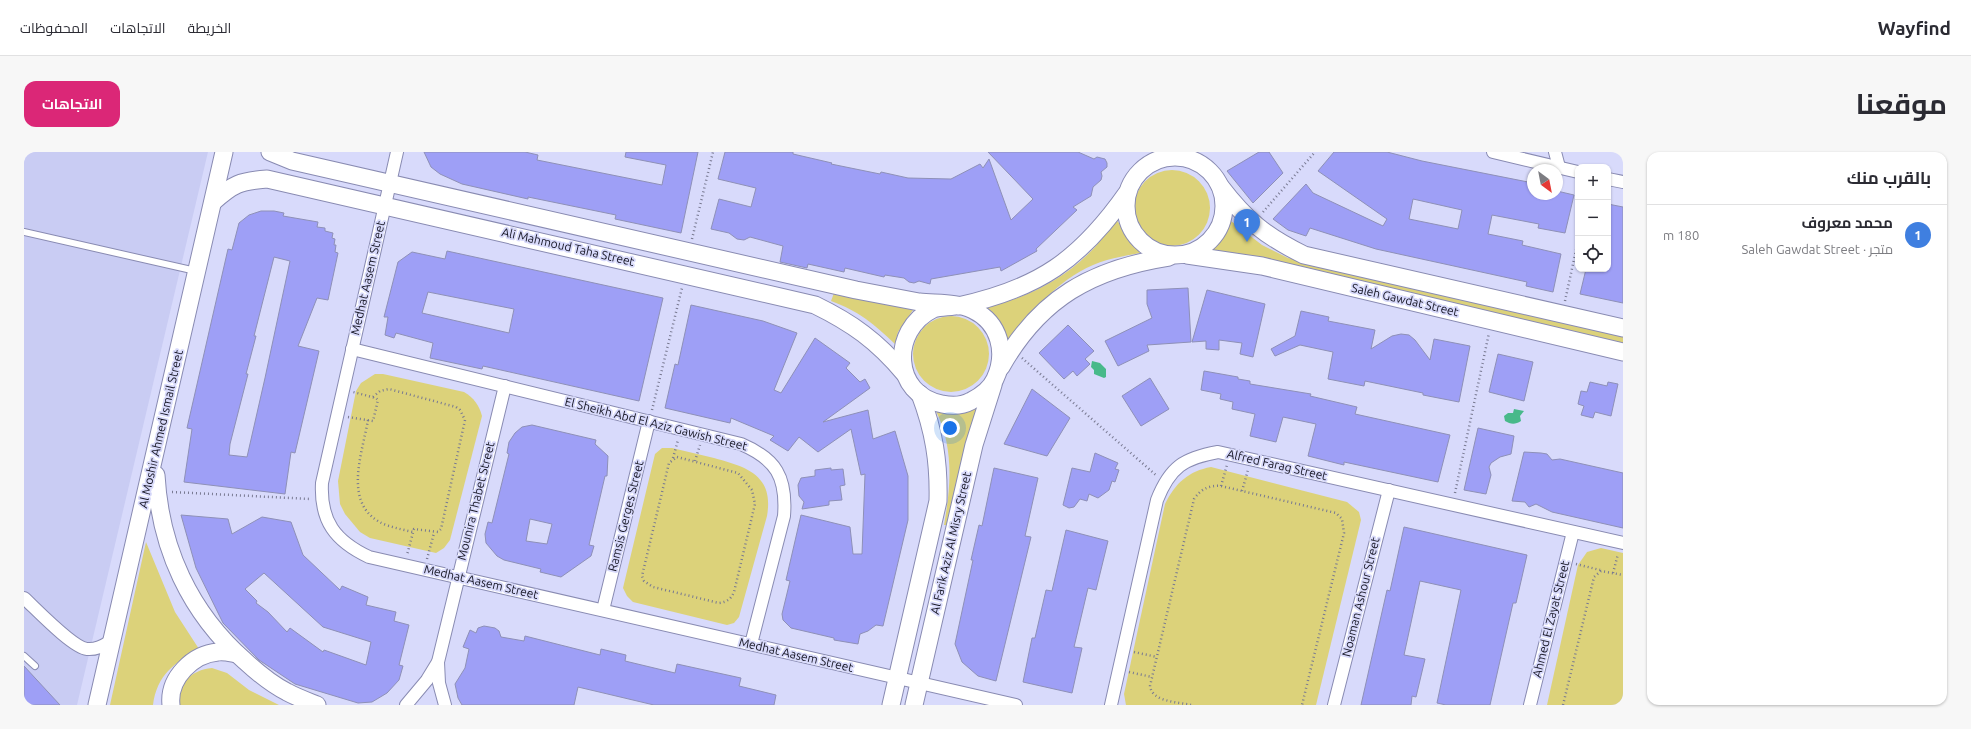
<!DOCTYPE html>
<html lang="ar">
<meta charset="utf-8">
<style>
body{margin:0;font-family:Ubuntu,Cairo,sans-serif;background:#f7f7f7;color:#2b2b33;direction:rtl}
.controls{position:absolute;right:12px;top:12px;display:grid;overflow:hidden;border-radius:8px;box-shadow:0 1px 3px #0004}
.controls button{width:36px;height:36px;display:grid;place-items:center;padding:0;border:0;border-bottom:1px solid #e1e1e2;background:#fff;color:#2b2b33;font:20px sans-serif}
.compass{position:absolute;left:1503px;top:12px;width:36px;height:36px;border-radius:50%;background:#fff;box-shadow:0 1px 3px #0004;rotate:148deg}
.you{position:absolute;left:926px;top:276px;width:14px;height:14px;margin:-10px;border:3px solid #fff;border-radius:50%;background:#1a73e8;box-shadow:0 0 0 6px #1a73e833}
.badge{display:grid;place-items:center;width:26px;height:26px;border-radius:50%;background:#db2777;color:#fff;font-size:13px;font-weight:700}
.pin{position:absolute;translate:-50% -33px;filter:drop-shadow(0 1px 2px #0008)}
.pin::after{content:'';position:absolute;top:21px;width:14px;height:12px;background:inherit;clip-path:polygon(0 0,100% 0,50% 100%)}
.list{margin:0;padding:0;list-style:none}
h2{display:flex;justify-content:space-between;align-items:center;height:52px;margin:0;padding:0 16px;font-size:17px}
h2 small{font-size:13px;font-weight:400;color:#7c7c81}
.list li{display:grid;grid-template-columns:26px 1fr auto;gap:12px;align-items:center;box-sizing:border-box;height:60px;padding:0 16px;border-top:1px solid #e1e1e2}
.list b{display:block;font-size:15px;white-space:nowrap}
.list p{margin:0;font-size:13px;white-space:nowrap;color:#7c7c81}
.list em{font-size:13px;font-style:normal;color:#7c7c81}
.icon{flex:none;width:22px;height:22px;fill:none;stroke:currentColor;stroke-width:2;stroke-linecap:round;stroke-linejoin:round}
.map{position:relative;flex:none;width:1599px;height:553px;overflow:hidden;direction:ltr;border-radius:12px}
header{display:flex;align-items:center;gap:24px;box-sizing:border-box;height:56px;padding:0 20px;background:#fff;border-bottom:1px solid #e1e1e2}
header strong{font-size:19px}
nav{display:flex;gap:22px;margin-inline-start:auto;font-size:14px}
.intro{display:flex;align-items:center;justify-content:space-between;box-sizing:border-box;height:96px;padding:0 24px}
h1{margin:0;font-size:28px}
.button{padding:10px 18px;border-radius:12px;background:#db2777;color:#fff;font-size:14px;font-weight:700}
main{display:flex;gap:24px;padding:0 24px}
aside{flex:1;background:#fff;border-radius:12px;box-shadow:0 1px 3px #0004}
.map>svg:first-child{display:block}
.built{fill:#c9ccf3}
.green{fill:#dcd27a}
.water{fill:#48b98a}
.building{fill:#9e9ff6;stroke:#8e90b7;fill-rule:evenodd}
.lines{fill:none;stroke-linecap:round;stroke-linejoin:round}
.lane-casing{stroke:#898bb2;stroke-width:8}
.street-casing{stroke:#898bb2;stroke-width:14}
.secondary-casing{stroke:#898bb2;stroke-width:19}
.path{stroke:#787991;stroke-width:2.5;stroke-dasharray:1 3;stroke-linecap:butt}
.lane{stroke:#fff;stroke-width:6}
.street{stroke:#fff;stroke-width:12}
.secondary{stroke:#fff;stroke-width:17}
.labels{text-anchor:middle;stroke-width:3.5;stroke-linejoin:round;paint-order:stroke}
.street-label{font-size:12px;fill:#151523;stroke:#d8dafb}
</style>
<header>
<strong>Wayfind</strong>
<nav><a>الخريطة</a><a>الاتجاهات</a><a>المحفوظات</a></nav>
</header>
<div class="intro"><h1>موقعنا</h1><a class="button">الاتجاهات</a></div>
<main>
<aside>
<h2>بالقرب منك<small></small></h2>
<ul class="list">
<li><span class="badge" style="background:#3f7fe0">1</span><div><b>محمد معروف</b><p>متجر · Saleh Gawdat Street</p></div><em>180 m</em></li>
</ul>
</aside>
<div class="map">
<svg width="1599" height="553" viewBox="0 0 1599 553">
<rect width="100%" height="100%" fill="#d8dafb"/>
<path class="built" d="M0,0H184L53,553H0Z"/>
<g class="green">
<circle cx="1148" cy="56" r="38"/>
<path d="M1092,67L1116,101C1105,103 1094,105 1083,108C1040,120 1010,157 983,190L959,156C1014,144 1062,116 1092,67Z"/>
<path d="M1207,69L1238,93L1264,106L1599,182V191L1451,156L1186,98C1197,91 1202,81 1207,69Z"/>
<path d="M810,141L889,158L874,180L871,192C850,172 835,159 807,149Z"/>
<circle cx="927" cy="202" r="38"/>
<path d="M351,222H359L440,240C450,246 455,253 458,264L426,388L420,396L412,401L346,386L336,380L321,362L316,352L314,329L332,239L337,231Z"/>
<path d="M955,255L926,373H920C927,334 930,296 912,259L924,260Z"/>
<path d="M638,296H648C662,299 676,303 690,306C723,315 750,323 743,364L715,465L710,471L703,473L609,450L603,444L599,436L631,302Z"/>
<path d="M1187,315L1323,350L1335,360L1337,368L1292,553H1102L1100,542L1141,352C1151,331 1165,319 1187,315Z"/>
<path d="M122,390L151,460L175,497C150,511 133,523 129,553H86Z"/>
<path d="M1577,396L1599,401V553H1523L1554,413L1563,400Z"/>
<path d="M188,516L203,521L225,538L255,553H152C153,532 167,518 188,516Z"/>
</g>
<g class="water">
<path d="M1068,209L1076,211L1082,217V225L1080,226L1070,222V218L1067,215Z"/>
<path d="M1490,257L1500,259L1496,264L1497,269C1491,273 1486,272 1481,269L1480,264L1484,261H1489Z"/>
</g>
<g class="building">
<path d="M400,0H501L514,3L513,8L638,33L642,13L601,5L602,0H674L657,81L591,67L592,63L504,45V47L438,32L416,22L407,15Z"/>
<path d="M701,0H769V2L808,11L807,12L856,22L857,20L884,26L927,27L956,12L959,16L965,7L987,68L1009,47L964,0H1054L1070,7L1073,5L1081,7L1083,11V15L1077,20L1078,24L1077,28L1069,35L1067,44L1049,55L1053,58L1012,97L1013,99L977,119L976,115L907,127L906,132L895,129L890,131L885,130L880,126L861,123L860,125L821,116L820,120L784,112L783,116L756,110L759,94L726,85L720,88L713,87L705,81L687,77L695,47L727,55L732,36L694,27Z"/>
<path d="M1235,0H1245L1259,21L1229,51L1203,19Z"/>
<path d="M1310,0H1363L1398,9L1509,31V42H1533V39L1550,43L1541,81L1514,76L1515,72L1468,63L1464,82L1499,89L1498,93L1537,102L1529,140L1502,134L1503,130L1352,97L1286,76L1282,84L1264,78L1249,67L1282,32L1289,41L1359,74L1363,67L1294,19ZM1389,47L1438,58L1434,77L1385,67Z"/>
<path d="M1584,52L1599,55V151L1556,142L1562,117H1584Z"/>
<path d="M237,59H250L260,61L259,64L294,70L293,75L301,76V79L309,81L308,86L311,87L310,93H312L311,100L314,101L304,148L293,146L274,194L295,199L271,301L267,300L261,342L160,330L168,277L163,276L204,97L208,98L215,71L225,63ZM250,105L266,109L241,226L223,305L205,303L206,292L224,222H222L232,184H230Z"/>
<path d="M423,99L639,146L615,249L459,214L458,217L406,206L409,191L372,181L370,186L361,183L364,165H360L374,110L388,100L421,107ZM404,140L490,157L485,181L398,161Z"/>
<path d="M1164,136L1167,190L1123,193L1125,199L1094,214L1081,189L1128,166L1123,152V138Z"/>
<path d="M1183,138L1241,152L1229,205L1216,202L1218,191L1195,188V198L1182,197V189L1168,190Z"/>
<path d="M667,153L739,169L773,181L750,238L757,241L791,186L826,211L822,216L836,230L841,227L846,236L799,270L844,258L849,287L871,279L884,324V368L859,474L852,473L844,479L836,482L834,492L810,488V486L767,476L759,468L758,462L766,429L762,428L777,363L826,375L829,402H838L841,322L837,323L827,277L794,300L775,285L764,299L746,288L750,284L707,266L706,271L641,256L651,212L654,213Z"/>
<path d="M1277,159L1305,165L1304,169L1351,178L1347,197L1368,184L1377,182L1385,183L1391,188L1406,208L1410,187L1446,194L1435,250L1399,243V241L1341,229L1340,234L1304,227L1309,200L1276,193L1251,204L1247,197L1271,184Z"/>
<path d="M1044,173L1070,199L1061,207L1066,212L1053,224L1049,219L1040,227L1015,201Z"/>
<path d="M1474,202L1509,210L1500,249L1465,240Z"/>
<path d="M1180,219L1214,225V227L1226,229V232L1287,242L1286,244L1333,255L1331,262L1426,283L1414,330L1320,310V313L1284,304L1292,272L1259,265L1252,290L1226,284L1231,262L1208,257L1209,250L1196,247L1197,242L1177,238Z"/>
<path d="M1126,226L1145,257L1117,274L1098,244Z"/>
<path d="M1566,230L1583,234L1584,230L1594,232L1587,264L1571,260L1569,266L1557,263L1560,254L1554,252L1557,239L1563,240Z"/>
<path d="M1008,237L1046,266L1023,304L980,292Z"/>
<path d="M508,273L572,288L571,292L584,304L583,324H581L565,393L570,394L567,404L537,425L516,420L517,417L480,408L473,404L462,391L461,382L464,370L468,371L485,302L483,301L485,290L491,281L498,275ZM506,367L528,372L523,392L502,389Z"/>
<path d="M1454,276L1490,284L1487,302L1476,305L1467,311L1465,315L1467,323L1462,342L1440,338Z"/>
<path d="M1500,300L1517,301L1523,302L1528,308L1536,307L1599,321V376L1528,360L1512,352L1505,355L1501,350L1488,349Z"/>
<path d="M1071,301L1094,311L1091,317L1095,318L1091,330L1088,329L1085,338L1074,346L1065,342L1063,349L1056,347L1050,355L1045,356L1039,353L1048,316L1066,320Z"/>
<path d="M807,316V318L819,317L821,333L816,334L818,348L805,349V353L778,357L780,350L775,344L774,333L777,326L791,324V318Z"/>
<path d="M970,316L1014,326L1001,384L1007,385L972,529L954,524L938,510L931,492L949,408H947L955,373L958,374Z"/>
<path d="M157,363L204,367L208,382L238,365L267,370L279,403L316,438L318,434L344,445L342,453L372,460L370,469L385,473L375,513L379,514L375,528L363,541L348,550L334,551L271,532L235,508L199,471L172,416ZM240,421L299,475L347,490L342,513L300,498L299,500L266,476L263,480L244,460L232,451L233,449L221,437Z"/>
<path d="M1380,375L1503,403L1492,451H1489L1466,553H1422L1413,551L1437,438L1396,429L1380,503L1401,507L1392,545L1388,544L1387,553H1337L1363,438L1366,439Z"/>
<path d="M1042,378L1084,389L1072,438L1064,436L1050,495L1058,496L1048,541L999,530L1008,486H1011L1022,438L1028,439Z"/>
<path d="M460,474L471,476L475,479L477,485L500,489L501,484L576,503L577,497L602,503L601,509L651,521L653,512L717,526L715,534L752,543L750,553H630L554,535L550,553H438L434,546L431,532L441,516L445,497L439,495L446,478L452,481L454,476Z"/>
<path d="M0,514L36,553H0Z"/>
</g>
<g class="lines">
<defs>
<g id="lane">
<path d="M0,80L172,119"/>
<path d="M0,504L11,514"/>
</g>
<g id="street">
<path d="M373,0L298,331C296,369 311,389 345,405L992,553"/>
<path d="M1469,0L1554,20"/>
<path d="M1531,0L1535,15"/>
<path d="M1584,27L1599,30"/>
<path d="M328,197L717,292C752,307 763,325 760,364L727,492"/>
<path d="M0,446C12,457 49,496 63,497C73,498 80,493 89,488"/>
<path d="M579,458L625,269"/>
<path d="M414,510L415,531L421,553"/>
<path d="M382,553L403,528L414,510L481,234"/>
<path d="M1087,553L1133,348C1146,315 1160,306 1194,300L1599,391"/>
<path d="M1310,553L1365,338"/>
<path d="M1506,553L1549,380"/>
</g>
<g id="secondary">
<path d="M246,0L268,9L832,138C853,142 874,146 895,150C912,152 933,150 949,158C976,171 983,201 971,227C966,238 957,244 947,249C938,254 927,254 918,252C868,243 866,178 909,157C915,155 923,155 930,154"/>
<circle cx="1151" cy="54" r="49"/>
<path d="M1196,34C1222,68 1241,84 1280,103L1599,176"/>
<path d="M189,50C209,32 216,29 243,27L791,153C828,171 853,189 880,221"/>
<path d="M1163,103L1238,114L1599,200"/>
<path d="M934,154C1014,137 1056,108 1103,41"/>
<path d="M977,215C1016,146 1068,117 1145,105"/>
<path d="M132,323C136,396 166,461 221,509C234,521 247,532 263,540C272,545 283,549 293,553"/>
<path d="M73,553L200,0"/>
<path d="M147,553C144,526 169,502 194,500C200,499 207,501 213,502"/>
<path d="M867,553L914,349C915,310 910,279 896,242"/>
<path d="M890,553L950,293L969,233"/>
</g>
</defs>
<use href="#lane" class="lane-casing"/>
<use href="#street" class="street-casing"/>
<use href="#secondary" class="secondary-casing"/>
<g class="path">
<path d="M1239,60L1291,0"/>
<path d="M668,87L689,0"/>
<path d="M1541,149L1554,89"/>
<path d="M998,206L1133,324"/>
<path d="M349,245L356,239L365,237L432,255L436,258L441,268L417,377L414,380L390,377L383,403"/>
<path d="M628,258L658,136"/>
<path d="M324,265L349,269L354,248L352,246L329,240"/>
<path d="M344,268C338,303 317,355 362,373C371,376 380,378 389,380"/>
<path d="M653,305L714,321L728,338L731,352L710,440C707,447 703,450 695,451L629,435L620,429L618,424L645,311Z"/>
<path d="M649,306L654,288"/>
<path d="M671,309L676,293"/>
<path d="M1197,334L1203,313"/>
<path d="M1218,339L1224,318"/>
<path d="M148,340L287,347"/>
<path d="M1431,341L1465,181"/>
<path d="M403,407L410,381"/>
<path d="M1552,412L1576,418"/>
<path d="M1589,421L1594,402"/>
<path d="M1110,500L1133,505"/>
<path d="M1105,520L1128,525"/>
<path d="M1167,553C1154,550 1128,550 1126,534L1170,347C1177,337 1185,333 1197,334L1312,361L1318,367L1320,381L1278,553"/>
<path d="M1539,553L1570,425L1577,419L1599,423"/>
</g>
<use href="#lane" class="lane"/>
<use href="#street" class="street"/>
<use href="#secondary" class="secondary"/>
</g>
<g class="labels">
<g class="street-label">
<text transform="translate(544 95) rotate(13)" y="4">Ali Mahmoud Taha Street</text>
<text transform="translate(344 126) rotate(-77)" y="4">Medhat Aasem Street</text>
<text transform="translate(1381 148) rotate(13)" y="4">Saleh Gawdat Street</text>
<text transform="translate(632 272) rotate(14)" y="4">El Sheikh Abd El Aziz Gawish Street</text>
<text transform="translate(137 277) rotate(-77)" y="4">Al Moshir Ahmed Ismail Street</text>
<text transform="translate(1253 313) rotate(13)" y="4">Alfred Farag Street</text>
<text transform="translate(452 349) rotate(-76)" y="4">Mounira Thabet Street</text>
<text transform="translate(602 364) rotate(-76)" y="4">Ramsis Gerges Street</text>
<text transform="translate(927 391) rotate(-77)" y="4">Al Farik Aziz Al Misry Street</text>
<text transform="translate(457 430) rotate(13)" y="4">Medhat Aasem Street</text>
<text transform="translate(1337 445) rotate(-76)" y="4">Noaman Ashour Street</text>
<text transform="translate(1527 467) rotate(-76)" y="4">Ahmed El Zayat Street</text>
<text transform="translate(772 503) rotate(13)" y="4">Medhat Aasem Street</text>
</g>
</g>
</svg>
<div class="controls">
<button>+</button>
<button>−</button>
<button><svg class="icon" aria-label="locate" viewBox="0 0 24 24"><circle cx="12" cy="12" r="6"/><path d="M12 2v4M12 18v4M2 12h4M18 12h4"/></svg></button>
</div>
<svg class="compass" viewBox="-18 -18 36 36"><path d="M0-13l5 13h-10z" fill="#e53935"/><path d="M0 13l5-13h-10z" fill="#7c7c81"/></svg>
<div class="you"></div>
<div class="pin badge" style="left:1223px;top:90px;background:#3f7fe0">1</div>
</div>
</main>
